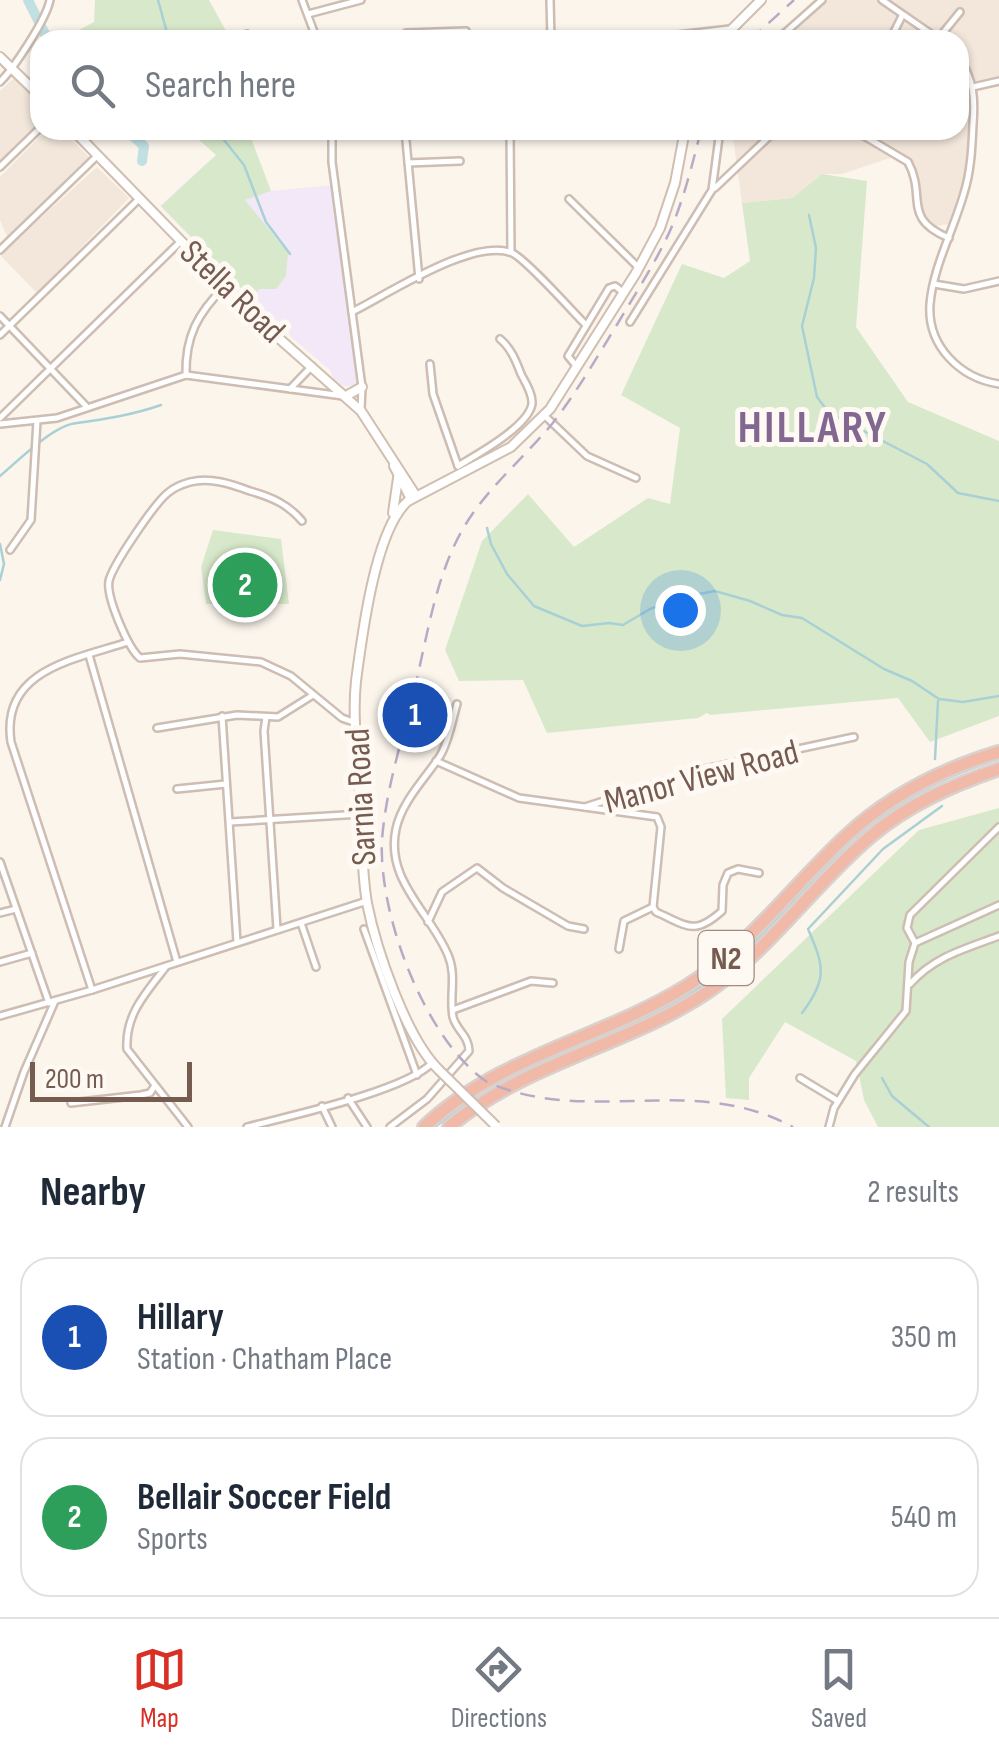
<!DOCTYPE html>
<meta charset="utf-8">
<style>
body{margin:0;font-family:"Sofia Sans Condensed",sans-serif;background:#f6f6f7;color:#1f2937}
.scale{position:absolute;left:30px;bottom:25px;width:162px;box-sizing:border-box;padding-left:10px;border:5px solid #765c50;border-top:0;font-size:28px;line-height:35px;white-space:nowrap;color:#765c50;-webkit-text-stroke:8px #fef9f3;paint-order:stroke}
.you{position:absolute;left:680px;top:610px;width:35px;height:35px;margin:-25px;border:8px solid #fff;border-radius:50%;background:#1a73e8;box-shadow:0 0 0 15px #1a73e833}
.badge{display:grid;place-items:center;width:65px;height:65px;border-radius:50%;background:#d93025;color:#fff;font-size:32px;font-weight:700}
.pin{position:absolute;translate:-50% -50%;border:5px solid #fff;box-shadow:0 2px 10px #0006}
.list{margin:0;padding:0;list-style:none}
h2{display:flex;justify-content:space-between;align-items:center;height:130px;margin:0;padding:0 40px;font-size:42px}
h2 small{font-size:32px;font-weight:400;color:#747a83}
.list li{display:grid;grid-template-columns:65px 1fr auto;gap:30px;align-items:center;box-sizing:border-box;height:160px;margin:0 20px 20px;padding:0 20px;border:2px solid #e0e1e3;border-radius:30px}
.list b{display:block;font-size:38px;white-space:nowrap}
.list p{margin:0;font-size:32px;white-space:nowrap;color:#747a83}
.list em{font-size:32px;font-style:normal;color:#747a83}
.icon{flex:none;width:55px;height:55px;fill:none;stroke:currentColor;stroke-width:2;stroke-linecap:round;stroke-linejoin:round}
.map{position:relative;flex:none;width:999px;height:1127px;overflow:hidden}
.search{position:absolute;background:#fff;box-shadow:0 2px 8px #0004;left:30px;right:30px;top:30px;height:110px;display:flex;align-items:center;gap:25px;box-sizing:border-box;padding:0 35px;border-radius:30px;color:#747a83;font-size:38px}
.sheet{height:490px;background:#fff}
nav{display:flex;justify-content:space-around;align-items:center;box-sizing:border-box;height:140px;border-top:2px solid #e0e1e3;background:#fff;font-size:28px;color:#747a83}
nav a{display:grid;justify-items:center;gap:5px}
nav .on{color:#d93025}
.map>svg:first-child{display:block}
.residential{fill:#f3e7db}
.education{fill:#f2e8f8}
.green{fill:#d8e9cb}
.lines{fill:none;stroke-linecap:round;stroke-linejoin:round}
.stream{stroke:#a8d0d5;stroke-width:2.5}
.river{stroke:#c1e0e4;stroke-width:10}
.street-casing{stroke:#cdbdb2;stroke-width:10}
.secondary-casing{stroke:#d0beb0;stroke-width:12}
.highway-casing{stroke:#d9d1ce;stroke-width:16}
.street{stroke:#fff;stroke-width:5}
.secondary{stroke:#fff;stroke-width:8}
.highway{stroke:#f0b9a8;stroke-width:11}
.rail{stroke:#b8aac6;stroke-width:2.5;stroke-dasharray:15 10;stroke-linecap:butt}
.secondary-bridge-casing{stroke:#d0beb0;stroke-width:12;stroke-linecap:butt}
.secondary-bridge{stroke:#fff;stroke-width:8}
.labels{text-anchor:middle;stroke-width:10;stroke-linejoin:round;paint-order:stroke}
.shield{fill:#fef9f3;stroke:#9f8b81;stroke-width:2.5}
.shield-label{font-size:32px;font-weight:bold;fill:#765c50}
.street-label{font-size:35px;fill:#765c50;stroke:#fef9f3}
.district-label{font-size:45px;font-weight:bold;letter-spacing:2.5px;fill:#826891;stroke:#fef9f3}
</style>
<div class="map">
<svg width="999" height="1127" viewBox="0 0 999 1127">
<rect width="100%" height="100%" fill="#fbf5ec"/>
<g class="residential">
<path d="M828,0H999V77L967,85L971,122L965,172L949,224L936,226L924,218L916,180L903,164L893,157L842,174H822L792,198L742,203L732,130H959V40H786Z"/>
<path d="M15,77L40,103V122L0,160V91Z"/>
<path d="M46,130H62L90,158L7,236L0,220V177Z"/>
<path d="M97,167L129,198L37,293L0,255Z"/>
</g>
<path class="education" d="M209,161L245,199L271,191L332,185L357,386H343L333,378L330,370L290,336L288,327L280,325L241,289L160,206Z"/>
<g class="green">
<path d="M95,0H209L231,40H61L94,22Z"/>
<path d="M188,130H248L271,191L245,200L288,253L286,276L276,289H260L250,297L161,206L216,155Z"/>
<path d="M822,174L867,181L856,327L908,402L999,441V716L930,742L898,698L710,715L707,713L698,718L547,733L523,680L459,681L445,650L482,541L528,494L574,547L648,498L670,504L680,428L621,395L682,264L724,278L750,261L742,203L792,198Z"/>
<path d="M213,530L281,539L289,604H206L201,567Z"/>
<path d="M999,808V1127H878L864,1100L856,1061L785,1022L749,1078V1100L726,1098L722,1019L919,830Z"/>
</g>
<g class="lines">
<g class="stream">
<path d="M158,0L169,40"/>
<path d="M216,130L244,165L266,222L290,254"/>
<path d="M809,215L816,248L814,278L802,326L817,397L829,413L927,464L958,493L999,501"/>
<path d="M0,476C18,461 53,425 77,423C106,419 132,415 161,405"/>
<path d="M487,528L491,544L507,574L534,606L582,626L609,623L623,625L650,609L683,597L715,591L750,601L782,615L802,618L884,669L912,681L939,699L963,702L999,696"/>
<path d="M0,544L4,564L0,580"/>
<path d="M935,759L938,701"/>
<path d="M802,1013C828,979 824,966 808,929L883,849L942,806"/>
<path d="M882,1078L892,1096L929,1127"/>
<path d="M473,1097C543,1050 630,1034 700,987C759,947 801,887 853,839C895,801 945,776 999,759"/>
<path d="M435,1127L467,1102"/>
</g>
<g class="river">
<path d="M28,0L48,40"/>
<path d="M126,130L144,146L142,161"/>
</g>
<defs>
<g id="street">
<path d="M302,0L317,40"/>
<path d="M550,0L551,40"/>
<path d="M882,0L940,40"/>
<path d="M308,14L361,0"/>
<path d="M247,34L250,40"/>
<path d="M938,39L960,12"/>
<path d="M401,40L406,33L466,31"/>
<path d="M634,40L730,29"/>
<path d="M777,40L822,0"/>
<path d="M890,40L902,16"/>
<path d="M959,58C974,79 975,100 973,124C972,147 971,171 964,193C954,229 933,267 930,304C927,346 960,378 999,384"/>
<path d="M0,82C14,68 46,20 50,0"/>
<path d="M973,87L999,81"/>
<path d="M332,130V162L362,387L361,410"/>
<path d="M405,130L419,279"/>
<path d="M510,130L511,252"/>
<path d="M854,130L908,162C927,197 901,218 949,238"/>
<path d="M408,163L460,161"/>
<path d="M0,167L40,128"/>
<path d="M715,188L776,130"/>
<path d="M569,199L639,268"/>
<path d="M0,250L98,155"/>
<path d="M934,284L964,289L999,281"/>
<path d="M352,312C388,294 474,237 512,253C525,258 572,311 585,324"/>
<path d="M0,316L86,406"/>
<path d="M630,322L712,190L720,130"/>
<path d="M0,335L140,198"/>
<path d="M430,364L433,394L458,466"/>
<path d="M577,367L568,356L609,288L615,286L624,293"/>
<path d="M186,375C185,336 198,313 225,286"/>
<path d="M290,389L312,366"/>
<path d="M545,416L587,456L636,478"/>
<path d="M0,418L181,241"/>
<path d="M0,424L57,418L186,375L343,396"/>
<path d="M458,466C476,455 528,427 532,404C533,394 525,382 521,374C516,361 511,348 500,339"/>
<path d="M302,521C288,504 271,497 250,491C231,484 211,477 190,482C183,484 175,487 169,492C156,501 112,566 109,581C106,597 128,648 140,658L180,654L261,662L291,676L342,718L356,723"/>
<path d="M10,550L31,520L37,421"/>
<path d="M89,655L177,962"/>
<path d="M222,716L237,942"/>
<path d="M266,717L264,731L277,929"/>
<path d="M157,728L237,715L278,717L313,695"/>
<path d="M436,761L519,798L657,817L661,827L653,907L656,912C688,926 694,936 722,911L723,885L728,873L738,869L759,873"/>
<path d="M177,789L226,784"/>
<path d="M585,807L700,770L854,737"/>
<path d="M230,822L361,814"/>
<path d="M0,862L49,1003"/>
<path d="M0,913L16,909"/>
<path d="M428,922L442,892L477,868L503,888L568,926L584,929"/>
<path d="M301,923L316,967"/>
<path d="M364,929L417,1075"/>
<path d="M915,943L907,928L910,915L999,827"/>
<path d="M619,949L624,921L653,907"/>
<path d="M0,962L32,953"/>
<path d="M165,968C145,994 125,1015 127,1049L188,1127"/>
<path d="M910,984C935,956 965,949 999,936"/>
<path d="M92,990L11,742C0,669 77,659 128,642"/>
<path d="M453,1010L531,981L553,983"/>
<path d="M0,1016L92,990L367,901"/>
<path d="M800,1078L838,1101"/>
<path d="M348,1098L367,1127"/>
<path d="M71,1103L141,1095L150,1093L154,1087"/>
<path d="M322,1106L332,1127"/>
<path d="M5,1127L24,1072L55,1001"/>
<path d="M247,1127C289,1116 405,1091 432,1063"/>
<path d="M390,1127L427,1099L469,1051C469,1036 456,1030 453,1017C449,996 457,976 448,955C430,912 385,880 396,829C402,801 425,779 440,756C449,741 452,721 457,704"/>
<path d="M829,1127L834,1108L855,1074L906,1011L909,962L915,943L999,905"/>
</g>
<g id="secondary">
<path d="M721,40L761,0"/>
<path d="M0,57L40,96"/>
<path d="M73,130L255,317L361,411L416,496"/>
<path d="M346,396L362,387"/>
<path d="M394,466L411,499"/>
<path d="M393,513L398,478"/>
<path d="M439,1070C406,1038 376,949 367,903C361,868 362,831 360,796C358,759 352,719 356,681C362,636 375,529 408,501L511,447L550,409L636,273L660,228L675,183L685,130"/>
</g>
<g id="highway">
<path d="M424,1127C499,1056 600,1039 685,987C749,947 792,886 846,836C890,795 942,769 999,752"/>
<path d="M449,1127C527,1061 630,1046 712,989C773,946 815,883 871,836C909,804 953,785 999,769"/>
</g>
</defs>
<use href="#street" class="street-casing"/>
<use href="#secondary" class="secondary-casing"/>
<use href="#highway" class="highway-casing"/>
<use href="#street" class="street"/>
<use href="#secondary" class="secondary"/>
<use href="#highway" class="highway"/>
<g class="rail">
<path d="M750,40L794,0"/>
<path d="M701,130C693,162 685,194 673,224C658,259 637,291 618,323C597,357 577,392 552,424C523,459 487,488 464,527C437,573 429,627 417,678C405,731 386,786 382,840C378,914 425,1040 487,1082C589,1127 692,1072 793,1127"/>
</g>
<defs>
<path id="secondary-bridge" d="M439,1070L496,1126"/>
</defs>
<use href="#secondary-bridge" class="secondary-bridge-casing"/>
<use href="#secondary-bridge" class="secondary-bridge"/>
</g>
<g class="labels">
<rect class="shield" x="698.5" y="931" width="55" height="54" rx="8"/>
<g class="shield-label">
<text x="726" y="969">N2</text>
</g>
<g class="street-label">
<text transform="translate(233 291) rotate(44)" y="12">Stella Road</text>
<text transform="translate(701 776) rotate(-15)" y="12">Manor View Road</text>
<text transform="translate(360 797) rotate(-93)" y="12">Sarnia Road</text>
</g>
<g class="district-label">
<text x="813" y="442">HILLARY</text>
</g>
</g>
</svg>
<div class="scale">200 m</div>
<div class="you"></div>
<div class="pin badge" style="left:415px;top:715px;background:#1a4fb4">1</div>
<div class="pin badge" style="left:245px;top:585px;background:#2e9e5b">2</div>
<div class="search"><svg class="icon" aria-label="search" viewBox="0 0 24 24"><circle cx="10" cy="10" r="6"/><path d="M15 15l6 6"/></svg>Search here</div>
</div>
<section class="sheet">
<h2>Nearby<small>2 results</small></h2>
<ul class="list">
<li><span class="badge" style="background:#1a4fb4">1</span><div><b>Hillary</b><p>Station · Chatham Place</p></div><em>350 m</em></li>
<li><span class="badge" style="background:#2e9e5b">2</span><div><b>Bellair Soccer Field</b><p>Sports</p></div><em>540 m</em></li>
</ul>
</section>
<nav>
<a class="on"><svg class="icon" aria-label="map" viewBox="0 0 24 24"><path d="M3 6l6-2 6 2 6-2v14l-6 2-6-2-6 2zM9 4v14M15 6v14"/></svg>Map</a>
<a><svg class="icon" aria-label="directions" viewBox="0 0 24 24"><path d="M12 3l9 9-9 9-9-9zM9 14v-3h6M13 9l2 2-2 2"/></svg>Directions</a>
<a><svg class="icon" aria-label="saved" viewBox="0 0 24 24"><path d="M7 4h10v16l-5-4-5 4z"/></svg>Saved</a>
</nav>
